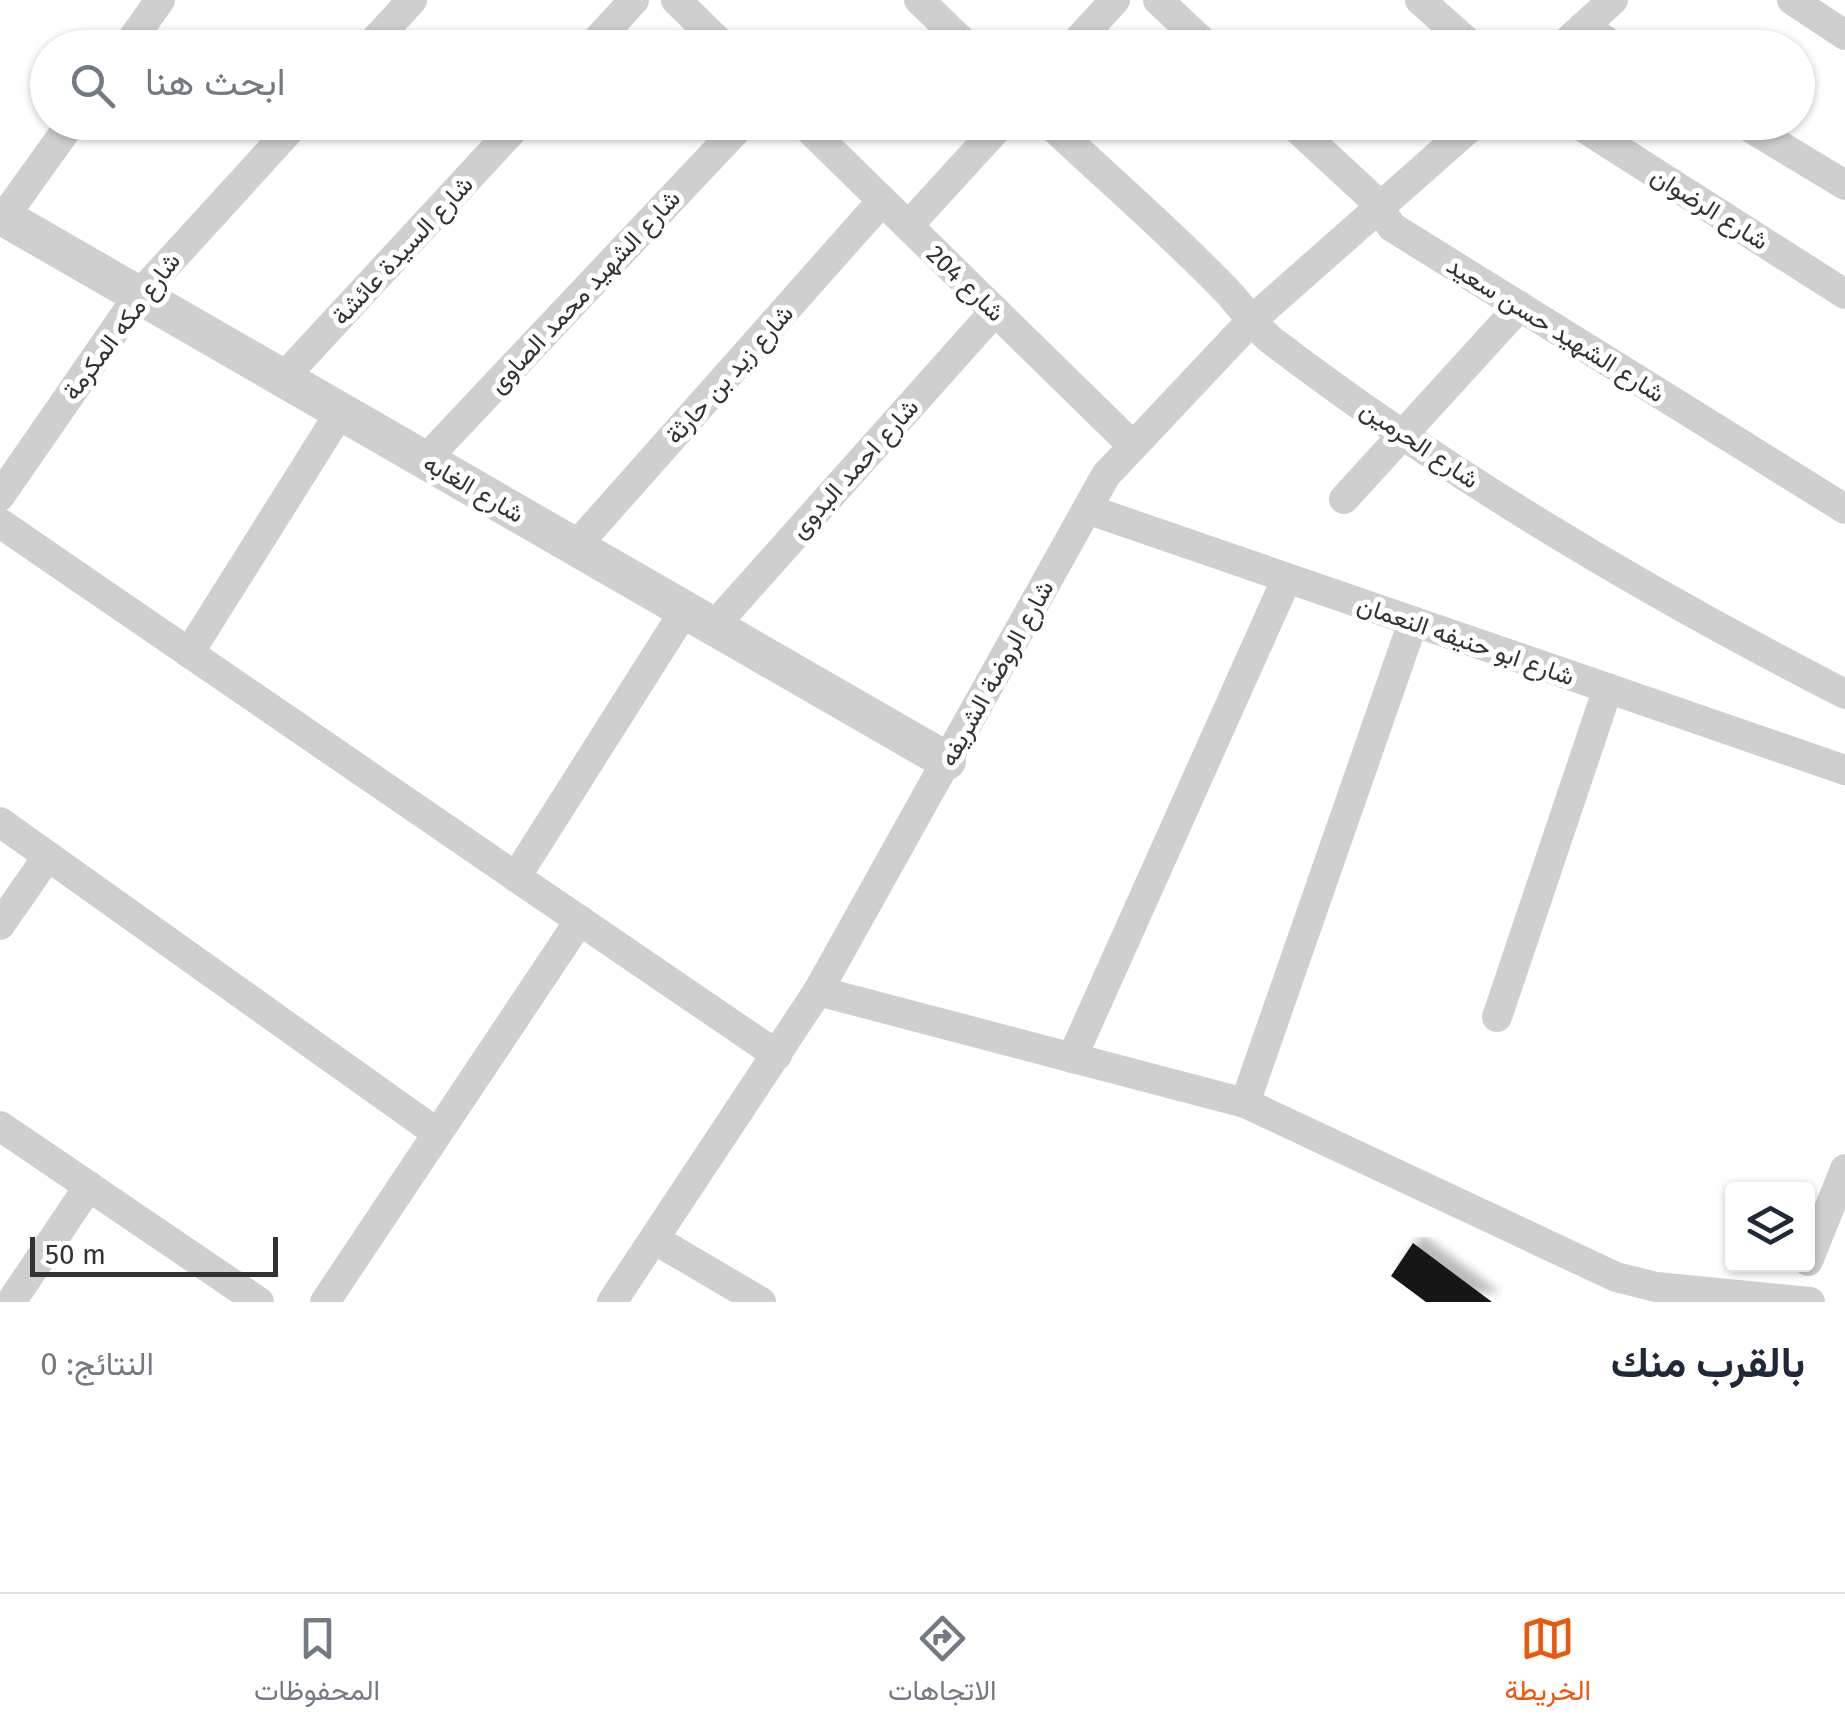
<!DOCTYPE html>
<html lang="ar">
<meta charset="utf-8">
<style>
body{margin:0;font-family:"Fira Sans",Vazirmatn,sans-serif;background:#f6f6f7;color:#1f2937;direction:rtl}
.controls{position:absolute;right:30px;bottom:30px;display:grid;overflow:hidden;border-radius:10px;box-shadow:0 2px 8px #0004}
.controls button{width:90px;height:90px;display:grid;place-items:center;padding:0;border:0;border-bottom:2px solid #e0e1e3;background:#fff;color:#1f2937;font:50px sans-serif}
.scale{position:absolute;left:30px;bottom:25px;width:248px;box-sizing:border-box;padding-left:10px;border:5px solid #323232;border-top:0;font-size:28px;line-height:35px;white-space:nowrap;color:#323232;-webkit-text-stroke:8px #fff;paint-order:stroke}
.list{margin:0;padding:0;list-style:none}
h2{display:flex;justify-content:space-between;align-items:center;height:130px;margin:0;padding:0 40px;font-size:42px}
h2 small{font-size:32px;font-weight:400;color:#747a83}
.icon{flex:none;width:55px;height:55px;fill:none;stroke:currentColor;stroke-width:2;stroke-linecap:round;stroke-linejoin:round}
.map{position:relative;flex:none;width:1845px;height:1302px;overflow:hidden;direction:ltr}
.search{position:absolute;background:#fff;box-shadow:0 2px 8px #0004;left:30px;right:30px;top:30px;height:110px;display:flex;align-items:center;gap:25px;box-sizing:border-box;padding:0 35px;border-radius:55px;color:#747a83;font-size:38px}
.sheet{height:290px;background:#fff}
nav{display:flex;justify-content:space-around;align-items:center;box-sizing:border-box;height:140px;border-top:2px solid #e0e1e3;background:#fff;font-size:28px;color:#747a83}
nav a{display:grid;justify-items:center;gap:5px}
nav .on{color:#ea580c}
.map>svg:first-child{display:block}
.building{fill:#191919;filter:url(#shadow)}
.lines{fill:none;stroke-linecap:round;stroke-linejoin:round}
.minor{stroke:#cfcfcf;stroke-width:30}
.tertiary{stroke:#cfcfcf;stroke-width:38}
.labels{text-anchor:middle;stroke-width:10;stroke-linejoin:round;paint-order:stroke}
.street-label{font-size:25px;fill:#323232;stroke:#fff}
</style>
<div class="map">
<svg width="1845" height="1302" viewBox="0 0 1845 1302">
<defs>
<filter id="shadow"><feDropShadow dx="9" dy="-9" stdDeviation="5" flood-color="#0004"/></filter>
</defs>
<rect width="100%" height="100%" fill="#fff"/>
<path class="building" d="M1413,1243L1492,1302H1426L1391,1276Z"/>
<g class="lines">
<g class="minor">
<path d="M676,0L725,48"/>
<path d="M919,0L969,48"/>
<path d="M1158,0L1209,48"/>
<path d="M1420,0L1474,48"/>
<path d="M1792,0L1845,35"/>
<path d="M1583,27L1618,48"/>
<path d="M126,48L160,0"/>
<path d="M368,48L412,0"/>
<path d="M590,48L634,0"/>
<path d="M1071,48L1115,0"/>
<path d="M1560,48L1613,0"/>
<path d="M802,122L1131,444"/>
<path d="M1048,122C1107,178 1169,231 1225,289C1241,305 1253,326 1271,340C1449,476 1646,592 1845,694"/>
<path d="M1290,122L1370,196L1392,227L1845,509"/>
<path d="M1575,122L1845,294"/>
<path d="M1741,122L1845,185"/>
<path d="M4,217L72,122"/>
<path d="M908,226L1003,122"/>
<path d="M283,378L520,122"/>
<path d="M425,460L744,122"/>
<path d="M0,496L139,295L297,122"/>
<path d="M1344,499L1520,306"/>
<path d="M1087,509L1845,770"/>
<path d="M0,523L516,877L685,610"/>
<path d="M575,547L882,201"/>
<path d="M714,626L995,311"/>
<path d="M189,653L341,411"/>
<path d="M0,822L437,1133"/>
<path d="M516,877L777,1055"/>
<path d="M0,925L48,856"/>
<path d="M818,991L1245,1103L1616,1277L1656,1287L1810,1302"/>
<path d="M1497,1017L1608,688"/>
<path d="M1072,1058L1287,578"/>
<path d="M1245,1103L1413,622"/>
<path d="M0,1126L259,1302"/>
<path d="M654,1239L761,1302"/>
<path d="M1808,1261L1845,1169"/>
<path d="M11,1302L89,1186"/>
<path d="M325,1302L580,920"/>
<path d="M612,1302L818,991L1106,475L1252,320L1476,122"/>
</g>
<path class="tertiary" d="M0,215L947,761"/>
</g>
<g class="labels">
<g class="street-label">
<text transform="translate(1710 208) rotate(32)" y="9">شارع الرضوان</text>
<text transform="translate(402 250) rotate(-47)" y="9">شارع السيدة عائشة</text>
<text transform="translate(966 283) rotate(44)" y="9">شارع 204</text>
<text transform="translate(584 291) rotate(-47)" y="9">شارع الشهيد محمد الصاوى</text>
<text transform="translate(121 326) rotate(-53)" y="9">شارع مكه المكرمة</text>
<text transform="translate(1556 329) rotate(32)" y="9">شارع الشهيد حسن سعيد</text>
<text transform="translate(729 374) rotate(-48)" y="9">شارع زيد بن حارثة</text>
<text transform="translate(1420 444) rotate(34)" y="9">شارع الحرمين</text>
<text transform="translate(854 468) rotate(-48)" y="9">شارع احمد البدوى</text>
<text transform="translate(474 488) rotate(30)" y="9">شارع الغابه</text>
<text transform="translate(1466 640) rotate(19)" y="9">شارع ابو حنيفه النعمان</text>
<text transform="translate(996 673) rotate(-61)" y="9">شارع الروضة الشريفه</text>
</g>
</g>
</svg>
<div class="controls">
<button><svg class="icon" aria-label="layers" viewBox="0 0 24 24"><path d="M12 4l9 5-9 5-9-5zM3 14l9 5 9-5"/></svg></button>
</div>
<div class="scale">50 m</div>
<div class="search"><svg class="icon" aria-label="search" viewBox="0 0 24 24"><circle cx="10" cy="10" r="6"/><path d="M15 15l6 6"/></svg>ابحث هنا</div>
</div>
<section class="sheet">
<h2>بالقرب منك<small>النتائج: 0</small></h2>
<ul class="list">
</ul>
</section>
<nav>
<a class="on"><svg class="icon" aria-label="map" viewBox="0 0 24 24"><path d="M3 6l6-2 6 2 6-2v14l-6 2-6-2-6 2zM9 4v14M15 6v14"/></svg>الخريطة</a>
<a><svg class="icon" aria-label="directions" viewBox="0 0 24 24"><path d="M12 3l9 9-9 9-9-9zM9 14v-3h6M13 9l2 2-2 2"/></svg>الاتجاهات</a>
<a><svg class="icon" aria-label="saved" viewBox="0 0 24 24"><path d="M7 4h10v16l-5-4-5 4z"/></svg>المحفوظات</a>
</nav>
